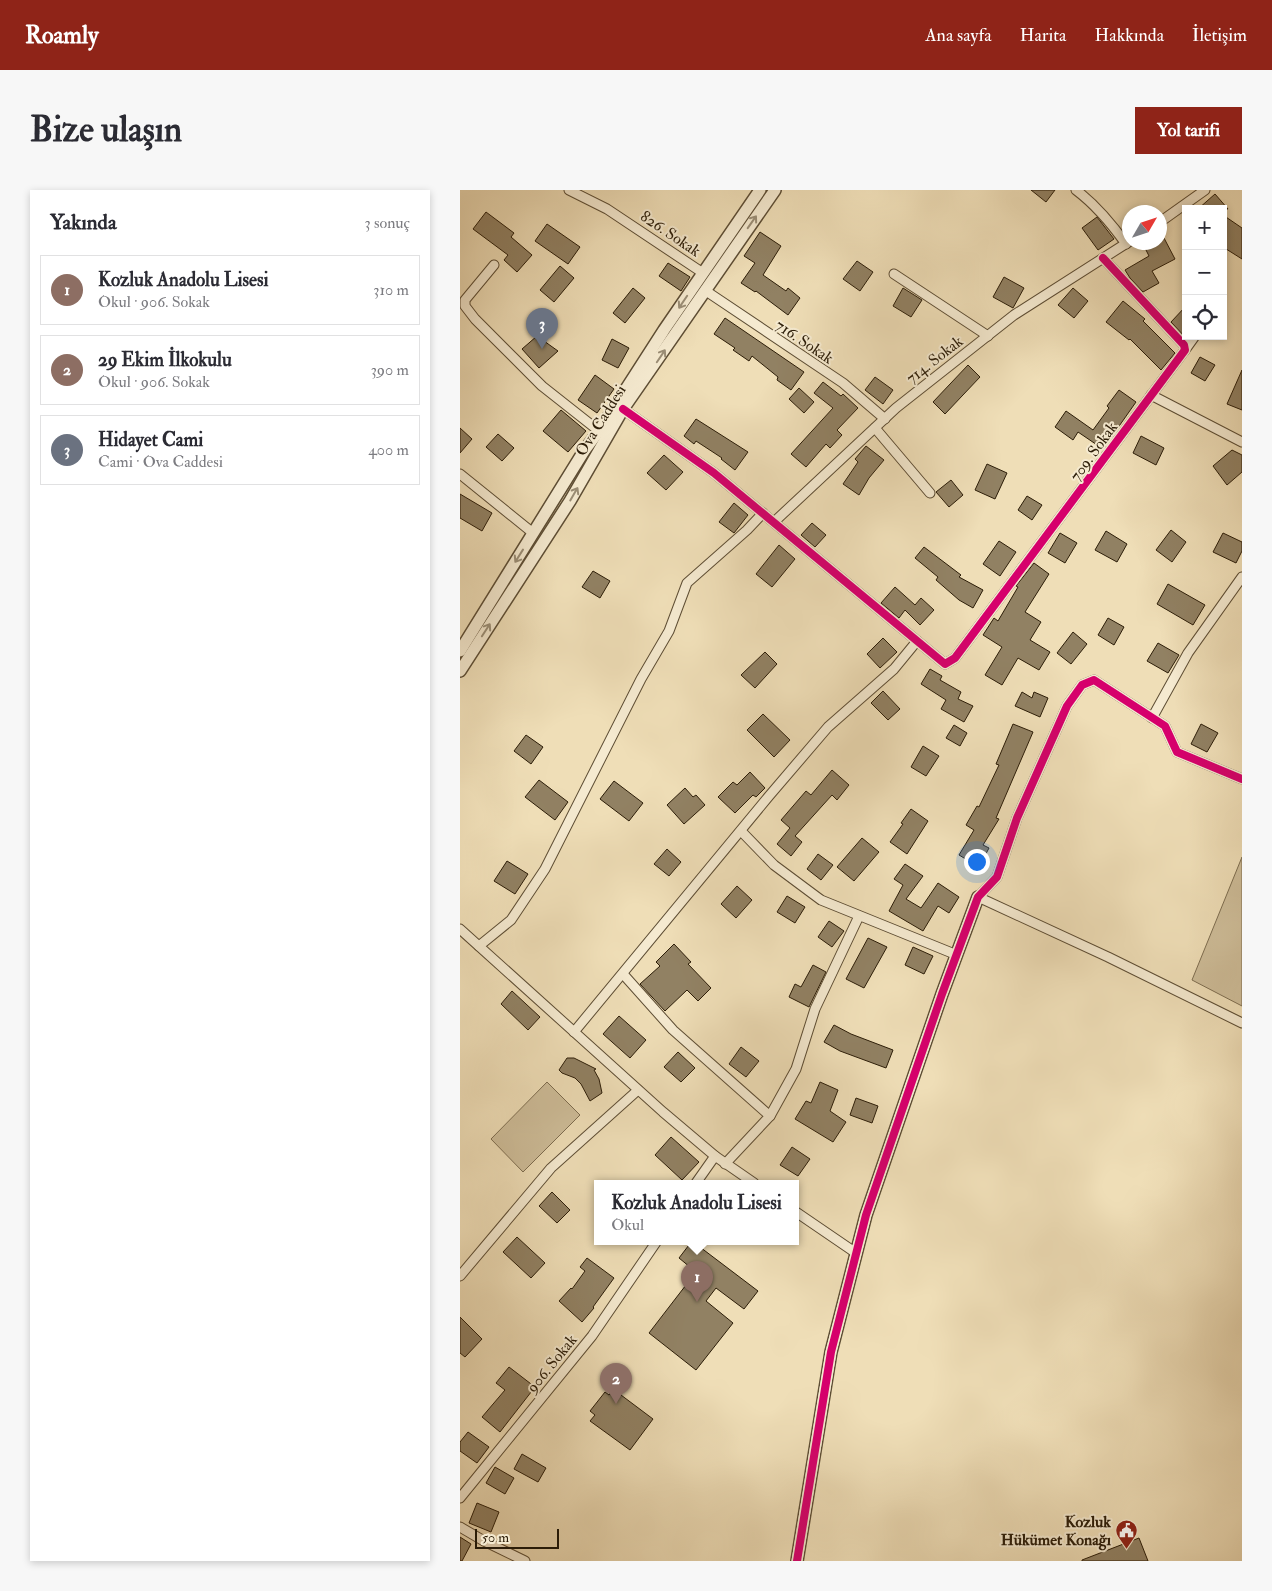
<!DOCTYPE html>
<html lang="tr">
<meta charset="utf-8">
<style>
body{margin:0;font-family:"IM FELL Double Pica",serif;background:#f7f7f7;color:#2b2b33}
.controls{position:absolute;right:15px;top:15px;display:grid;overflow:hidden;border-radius:0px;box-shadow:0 2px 8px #0003}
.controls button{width:45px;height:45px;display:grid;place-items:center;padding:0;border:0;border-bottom:1px solid #e1e1e2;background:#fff;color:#2b2b33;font:25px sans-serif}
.compass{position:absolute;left:662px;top:15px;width:45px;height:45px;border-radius:50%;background:#fff;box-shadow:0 2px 8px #0003;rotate:51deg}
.scale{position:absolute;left:15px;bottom:12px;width:84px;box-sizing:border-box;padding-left:5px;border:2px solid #2c1d08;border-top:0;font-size:14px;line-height:18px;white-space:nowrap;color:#2c1d08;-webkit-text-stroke:4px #f5ead0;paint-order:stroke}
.you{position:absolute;left:516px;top:671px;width:18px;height:18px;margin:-12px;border:4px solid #fff;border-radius:50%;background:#1a73e8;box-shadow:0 0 0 8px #1a73e833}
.badge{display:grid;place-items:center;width:32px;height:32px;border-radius:50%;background:#8f2418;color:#fff;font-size:16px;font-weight:700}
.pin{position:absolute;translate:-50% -41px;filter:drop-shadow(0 1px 2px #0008)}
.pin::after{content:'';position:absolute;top:26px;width:18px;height:15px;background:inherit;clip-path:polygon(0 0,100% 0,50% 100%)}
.popup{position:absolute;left:134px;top:990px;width:205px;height:65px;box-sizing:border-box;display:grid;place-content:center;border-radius:0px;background:#fff;filter:drop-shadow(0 1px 4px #0005);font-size:16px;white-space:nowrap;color:#7c7c81}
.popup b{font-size:19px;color:#2b2b33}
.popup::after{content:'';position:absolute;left:50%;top:100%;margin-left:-10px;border:10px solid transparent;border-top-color:#fff}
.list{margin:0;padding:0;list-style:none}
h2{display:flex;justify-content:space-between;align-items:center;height:65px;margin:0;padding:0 20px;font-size:21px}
h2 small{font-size:16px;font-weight:400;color:#7c7c81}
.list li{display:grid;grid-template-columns:32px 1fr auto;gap:15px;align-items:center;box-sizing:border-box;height:70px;margin:0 10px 10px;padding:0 10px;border:1px solid #e1e1e2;border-radius:0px}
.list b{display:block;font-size:19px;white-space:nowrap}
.list p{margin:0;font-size:16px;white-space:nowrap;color:#7c7c81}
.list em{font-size:16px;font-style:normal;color:#7c7c81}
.icon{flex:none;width:28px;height:28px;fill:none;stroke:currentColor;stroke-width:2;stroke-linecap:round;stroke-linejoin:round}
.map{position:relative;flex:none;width:782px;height:1371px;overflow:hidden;border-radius:0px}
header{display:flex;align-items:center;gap:30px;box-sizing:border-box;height:70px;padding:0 25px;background:#8f2418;color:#fff}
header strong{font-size:24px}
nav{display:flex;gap:28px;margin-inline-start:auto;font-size:18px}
.intro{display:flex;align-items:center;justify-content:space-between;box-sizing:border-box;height:120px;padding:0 30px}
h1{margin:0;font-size:35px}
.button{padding:12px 22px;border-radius:0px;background:#8f2418;color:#fff;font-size:18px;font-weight:700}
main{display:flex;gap:30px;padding:0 30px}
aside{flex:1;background:#fff;border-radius:0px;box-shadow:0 2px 8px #0003}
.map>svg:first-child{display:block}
.green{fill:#cebd99;stroke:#7d6d50}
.building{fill:#918163;stroke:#2c1d08}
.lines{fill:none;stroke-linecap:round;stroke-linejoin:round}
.minor-casing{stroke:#5d4d34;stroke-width:11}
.tertiary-casing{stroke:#5d4d34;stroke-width:14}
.minor{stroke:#f5ead0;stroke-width:9}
.tertiary{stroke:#f5ead0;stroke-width:11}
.cycleway-casing{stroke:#f5ead0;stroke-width:11}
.cycleway{stroke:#d6006c;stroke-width:8}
.oneway{stroke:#9b8e76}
.labels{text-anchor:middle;stroke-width:4;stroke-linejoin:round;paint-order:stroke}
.street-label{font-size:16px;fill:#2c1d08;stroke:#f5ead0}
.poi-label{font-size:16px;font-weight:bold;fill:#2c1d08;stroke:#f5ead0;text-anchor:end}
</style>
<header>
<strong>Roamly</strong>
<nav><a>Ana sayfa</a><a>Harita</a><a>Hakkında</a><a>İletişim</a></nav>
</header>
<div class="intro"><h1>Bize ulaşın</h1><a class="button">Yol tarifi</a></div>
<main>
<aside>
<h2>Yakında<small>3 sonuç</small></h2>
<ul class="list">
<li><span class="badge" style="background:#8d6e63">1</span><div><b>Kozluk Anadolu Lisesi</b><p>Okul · 906. Sokak</p></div><em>310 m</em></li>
<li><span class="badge" style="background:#8d6e63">2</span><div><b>29 Ekim İlkokulu</b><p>Okul · 906. Sokak</p></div><em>390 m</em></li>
<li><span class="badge" style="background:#6b7280">3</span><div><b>Hidayet Cami</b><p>Cami · Ova Caddesi</p></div><em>400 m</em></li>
</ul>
</aside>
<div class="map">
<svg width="782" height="1371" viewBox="0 0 782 1371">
<rect width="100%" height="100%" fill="#efdeb7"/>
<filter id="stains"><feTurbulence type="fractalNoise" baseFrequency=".004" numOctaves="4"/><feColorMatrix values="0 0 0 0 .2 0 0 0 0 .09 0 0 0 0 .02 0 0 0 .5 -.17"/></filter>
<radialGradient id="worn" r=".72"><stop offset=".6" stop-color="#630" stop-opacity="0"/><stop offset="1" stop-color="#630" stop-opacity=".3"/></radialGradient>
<g class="green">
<path d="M782,667V816L732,790Z"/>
<path d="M87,892L120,925L63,982L31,949Z"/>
</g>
<g class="building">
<path d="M571,0H595L586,12Z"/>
<path d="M755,4L768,19H738Z"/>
<path d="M26,22L54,43L51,47L72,65L57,82L44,70L48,65L13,39Z"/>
<path d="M763,25L782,38V69L763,57Z"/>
<path d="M637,27L654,49L638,60L622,38Z"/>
<path d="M87,34L120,57L108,74L75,51Z"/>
<path d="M300,42L321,56L303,85L326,101L328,98L340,108L328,125L296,101L295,102L281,93L295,73L284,66Z"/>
<path d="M704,48L715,69L692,81L699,93L683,102L670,88L665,80L689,66L685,58L695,52H700V50Z"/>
<path d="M397,71L413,82L400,101L383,89Z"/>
<path d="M208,73L230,87L221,101L199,86Z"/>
<path d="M100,76L114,88L94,112L80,100Z"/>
<path d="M544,87L564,98L553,118L533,107Z"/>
<path d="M173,98L185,108L165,133L153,123Z"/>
<path d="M443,98L462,110L451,127L433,116Z"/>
<path d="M613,98L628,111L614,128L598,115Z"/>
<path d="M663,111L685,129L683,131L715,163L701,180L670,149L669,150L646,132Z"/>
<path d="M726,116V148L711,132Z"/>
<path d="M265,128L344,182L331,200L317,190L318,187L292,166L289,171L273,160L275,158L254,144Z"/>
<path d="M77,146L98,161L79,178L62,159Z"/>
<path d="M152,149L169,158L158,178L142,170Z"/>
<path d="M740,167L755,175L745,191L731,183Z"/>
<path d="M508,175L520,187L485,224L473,212Z"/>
<path d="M782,180V220L767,214Z"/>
<path d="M135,185L154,199L137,223L118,210Z"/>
<path d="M415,187L433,200L423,214L405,200Z"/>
<path d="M363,192L381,206L383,204L398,218L377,240L382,245L370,258L366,254L346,277L331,264L373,218L354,203Z"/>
<path d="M339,198L354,212L344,223L329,209Z"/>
<path d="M659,200L676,212L643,259L618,242L613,250L595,237L606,221L633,240L649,218L647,216Z"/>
<path d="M101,220L126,241L108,262L83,241Z"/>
<path d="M236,229L288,262L275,280L261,269L262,268L236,251L234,254L224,246Z"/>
<path d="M0,238L12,249L0,263Z"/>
<path d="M38,244L54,258L42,271L26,257Z"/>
<path d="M681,246L704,258L696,275L673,263Z"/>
<path d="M406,256L424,270L409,288L399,305L383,294L398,272L395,269Z"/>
<path d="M772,260L782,265V282L767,295L753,276Z"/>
<path d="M204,265L223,282L206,300L187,283Z"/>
<path d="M527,274L547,283L535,309L515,300Z"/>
<path d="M491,290L503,305L489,317L476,302Z"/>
<path d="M0,304L32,323L22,341L0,328Z"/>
<path d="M567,306L582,315L572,330L558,320Z"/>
<path d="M274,313L288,325L274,343L259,332Z"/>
<path d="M352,333L366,345L355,357L341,345Z"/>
<path d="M711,340L726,352L712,372L696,360Z"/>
<path d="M646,341L667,354L657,372L635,360Z"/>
<path d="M600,343L617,353L605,373L588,363Z"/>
<path d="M763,343L782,352V361L776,373L753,362Z"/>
<path d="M539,351L556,362L540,386L523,374Z"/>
<path d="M319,355L335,369L312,397L296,384Z"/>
<path d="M464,357L501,385L499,387L523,400L513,418L499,410L476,390L478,387L455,368Z"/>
<path d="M574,373L589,384L565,422L581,432L570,450L590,462L579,480L558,468L542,495L525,485L542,457L523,445L534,428L538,431L558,397L556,396Z"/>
<path d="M133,381L150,391L140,408L122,397Z"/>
<path d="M708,394L745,415L733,435L697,414Z"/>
<path d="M435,397L455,415L461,408L474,420L460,435L445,420L439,428L421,413Z"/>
<path d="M648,428L664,437L654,455L638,445Z"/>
<path d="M613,442L627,454L611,474L597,463Z"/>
<path d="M423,448L437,462L420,478L407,464Z"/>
<path d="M698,453L719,465L708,483L687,471Z"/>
<path d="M305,462L317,474L295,498L281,485Z"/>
<path d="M470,479L482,486L480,490L501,502L498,509L513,516L504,532L481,519L486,510L461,494Z"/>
<path d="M423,501L440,519L428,530L411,513Z"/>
<path d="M562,502L572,508L574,502L588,508L580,527L555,516Z"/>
<path d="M303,524L330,550L314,567L287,540Z"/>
<path d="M553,534L573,542L536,628L539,629L523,655L529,658L519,677L499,665L514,640L506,635L517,616L519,617L539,575L536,574Z"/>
<path d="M741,534L758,543L747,562L731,554Z"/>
<path d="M494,535L507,543L500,556L486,548Z"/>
<path d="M66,545L83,557L71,574L54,561Z"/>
<path d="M463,556L479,566L466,586L451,577Z"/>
<path d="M372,580L389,595L377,610L372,605L335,646L342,652L331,666L317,654L330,638L321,630L346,601L351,605Z"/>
<path d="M290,582L305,598L296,607L293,605L275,623L258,607L273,592L277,595Z"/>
<path d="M79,590L108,612L95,630L65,607Z"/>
<path d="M154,591L183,613L169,631L140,609Z"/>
<path d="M225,598L233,607L236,605L245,615L224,634L207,615Z"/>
<path d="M451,619L468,631L447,664L430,652L443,634L441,633Z"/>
<path d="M402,648L419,662L394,691L377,677Z"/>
<path d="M207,659L221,672L209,686L194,674Z"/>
<path d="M358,664L373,675L361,690L347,679Z"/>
<path d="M47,671L68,684L55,704L34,691Z"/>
<path d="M445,674L463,686L446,709L461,718L478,693L499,707L489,723L478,716L463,741L429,721L443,695L434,689Z"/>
<path d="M277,696L292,710L276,728L261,714Z"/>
<path d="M327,706L345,717L335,733L317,722Z"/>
<path d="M369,731L384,741L372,757L358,747Z"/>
<path d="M408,748L427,757L404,798L386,789Z"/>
<path d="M214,754L231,772L228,774L251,798L238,811L227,800L205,821L180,794L200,776L196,772Z"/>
<path d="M453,757L473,766L464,784L445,775Z"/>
<path d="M353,775L366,782L349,817L329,807L335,794L341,797Z"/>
<path d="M52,801L80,827L68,840L41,814Z"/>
<path d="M159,826L186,850L170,868L143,844Z"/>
<path d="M374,835L391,844L433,860L426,878L380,861L364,852Z"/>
<path d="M281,857L299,871L286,887L269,874Z"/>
<path d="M218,862L235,878L221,892L204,877Z"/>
<path d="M107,868H114L136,879L134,880L139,889L142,903L130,911L121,894L115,888L102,883L99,880Z"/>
<path d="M360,892L378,900L370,921L386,932L373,952L335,929L346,911L351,913Z"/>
<path d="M396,908L418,916L412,933L390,925Z"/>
<path d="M211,947L239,972L222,990L195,965Z"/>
<path d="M332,957L350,969L338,986L320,975Z"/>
<path d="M92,1002L110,1020L97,1033L79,1016Z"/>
<path d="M57,1047L85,1073L71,1088L43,1062Z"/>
<path d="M232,1051L298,1101L284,1119L256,1098L246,1111L273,1133L236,1180L189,1143L236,1082L219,1068Z"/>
<path d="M127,1068L154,1088L133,1117L134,1118L122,1132L99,1111L111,1098L112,1099L125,1081L120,1077Z"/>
<path d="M0,1127L22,1149L5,1167L0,1163Z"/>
<path d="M49,1177L75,1197L40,1242L22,1227L45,1200L36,1193Z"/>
<path d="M153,1199L193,1229L170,1260L130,1231L135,1225L130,1221L145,1202L149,1205Z"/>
<path d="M8,1242L29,1257L17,1273L0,1261V1252Z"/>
<path d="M62,1264L86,1278L78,1292L54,1279Z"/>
<path d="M35,1277L54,1288L45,1304L26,1293Z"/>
<path d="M17,1313L39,1322L31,1342L9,1333Z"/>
<path d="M0,1347L11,1354L2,1371H0Z"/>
<path d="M679,1348L688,1371H622V1370Z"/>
</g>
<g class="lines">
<defs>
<g id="minor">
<path d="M109,0L147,19L243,83"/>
<path d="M616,0C636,15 651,33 666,54"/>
<path d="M700,32L745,0"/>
<path d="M34,75L5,110V116L15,129L82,196L139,241"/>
<path d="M434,84L528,146"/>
<path d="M246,101L383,193L425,229"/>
<path d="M725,160L735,146"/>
<path d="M691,205L782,252"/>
<path d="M163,219L254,283L485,474L495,468L725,160L724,155L643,68"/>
<path d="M415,238L470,303"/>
<path d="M0,284L73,343"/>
<path d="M314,332L436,218L554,125L670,51"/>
<path d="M692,528L728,463L782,387"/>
<path d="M782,589L717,562L705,536L634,490L622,495L607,516L557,628L537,687L518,707L648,767L782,833"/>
<path d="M281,641L314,675L361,710L497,765"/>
<path d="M0,739L203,922L255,966L294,993"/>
<path d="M19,756L51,730L85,679L181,489L209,441L227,393L287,340L303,323"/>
<path d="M163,784L213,840L310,926"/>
<path d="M114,842L309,606L368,537L434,479L457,451"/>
<path d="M265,974L310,926L336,879L355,819L399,726"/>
<path d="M236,993L255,966"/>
<path d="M336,1022L396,1063"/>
<path d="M0,1086L91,978L178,900"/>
<path d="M0,1308L132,1146L197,1051"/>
<path d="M0,1337L24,1351L65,1371"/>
</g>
<g id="tertiary">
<path d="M0,461L124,261L139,241L204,140L300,0"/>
<path d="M0,481L110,311L163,219L315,0"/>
<path d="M337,1371L371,1162L406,1025L482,804L518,707"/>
</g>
</defs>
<use href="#minor" class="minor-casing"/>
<use href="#tertiary" class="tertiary-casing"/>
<use href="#minor" class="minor"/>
<use href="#tertiary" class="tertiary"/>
<defs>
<g id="cycleway">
<path d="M163,219L254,283L485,474L495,468L725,160L724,155L643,68"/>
<path d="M337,1371L371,1162L406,1025L482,804L518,707L537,687L557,628L607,516L622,495L634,490L705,536L717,562L782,589"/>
</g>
</defs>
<use href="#cycleway" class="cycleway-casing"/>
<use href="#cycleway" class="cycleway"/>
</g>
<defs><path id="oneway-shaft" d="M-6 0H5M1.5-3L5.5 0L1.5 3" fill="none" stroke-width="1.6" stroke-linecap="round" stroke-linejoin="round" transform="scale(1.25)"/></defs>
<g class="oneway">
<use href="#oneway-shaft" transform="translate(292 32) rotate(-55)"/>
<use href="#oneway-shaft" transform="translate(223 112) rotate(124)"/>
<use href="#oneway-shaft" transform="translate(201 166) rotate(-56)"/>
<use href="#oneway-shaft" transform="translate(114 304) rotate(-60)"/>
<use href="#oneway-shaft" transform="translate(59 366) rotate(122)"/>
<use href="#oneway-shaft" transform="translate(26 440) rotate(-57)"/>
</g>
<defs>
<symbol id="civic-pin" viewBox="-11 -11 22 30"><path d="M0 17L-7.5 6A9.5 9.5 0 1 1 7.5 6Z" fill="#8f2418" stroke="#f5ead0"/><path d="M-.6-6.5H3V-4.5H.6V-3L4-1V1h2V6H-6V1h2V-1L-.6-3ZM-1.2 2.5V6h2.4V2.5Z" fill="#fff"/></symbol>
</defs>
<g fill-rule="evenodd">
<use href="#civic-pin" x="654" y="1328" width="25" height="34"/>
</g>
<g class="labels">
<g class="street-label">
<text transform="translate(211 43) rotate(34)" y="6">826. Sokak</text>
<text transform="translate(345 151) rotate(34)" y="6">716. Sokak</text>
<text transform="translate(474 169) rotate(-38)" y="6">714. Sokak</text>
<text transform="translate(140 230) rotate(-58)" y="6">Ova Caddesi</text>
<text transform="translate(633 261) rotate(-54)" y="6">709. Sokak</text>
<text transform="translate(91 1173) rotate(-51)" y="6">906. Sokak</text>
</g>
<g class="poi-label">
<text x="651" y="1337">Kozluk<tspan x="651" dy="18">Hükümet Konağı</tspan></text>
</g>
</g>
<rect width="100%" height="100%" filter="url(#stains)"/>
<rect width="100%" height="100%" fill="url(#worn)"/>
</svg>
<div class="controls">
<button>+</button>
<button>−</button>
<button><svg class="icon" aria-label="locate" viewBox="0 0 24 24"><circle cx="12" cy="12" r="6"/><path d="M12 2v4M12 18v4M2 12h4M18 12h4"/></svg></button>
</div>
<svg class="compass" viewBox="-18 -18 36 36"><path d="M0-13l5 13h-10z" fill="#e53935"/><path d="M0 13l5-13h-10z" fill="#7c7c81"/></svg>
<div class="scale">50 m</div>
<div class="you"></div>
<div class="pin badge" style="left:237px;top:1112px;background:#8d6e63">1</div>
<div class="popup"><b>Kozluk Anadolu Lisesi</b>Okul</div>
<div class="pin badge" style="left:156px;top:1214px;background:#8d6e63">2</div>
<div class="pin badge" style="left:82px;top:159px;background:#6b7280">3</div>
</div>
</main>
